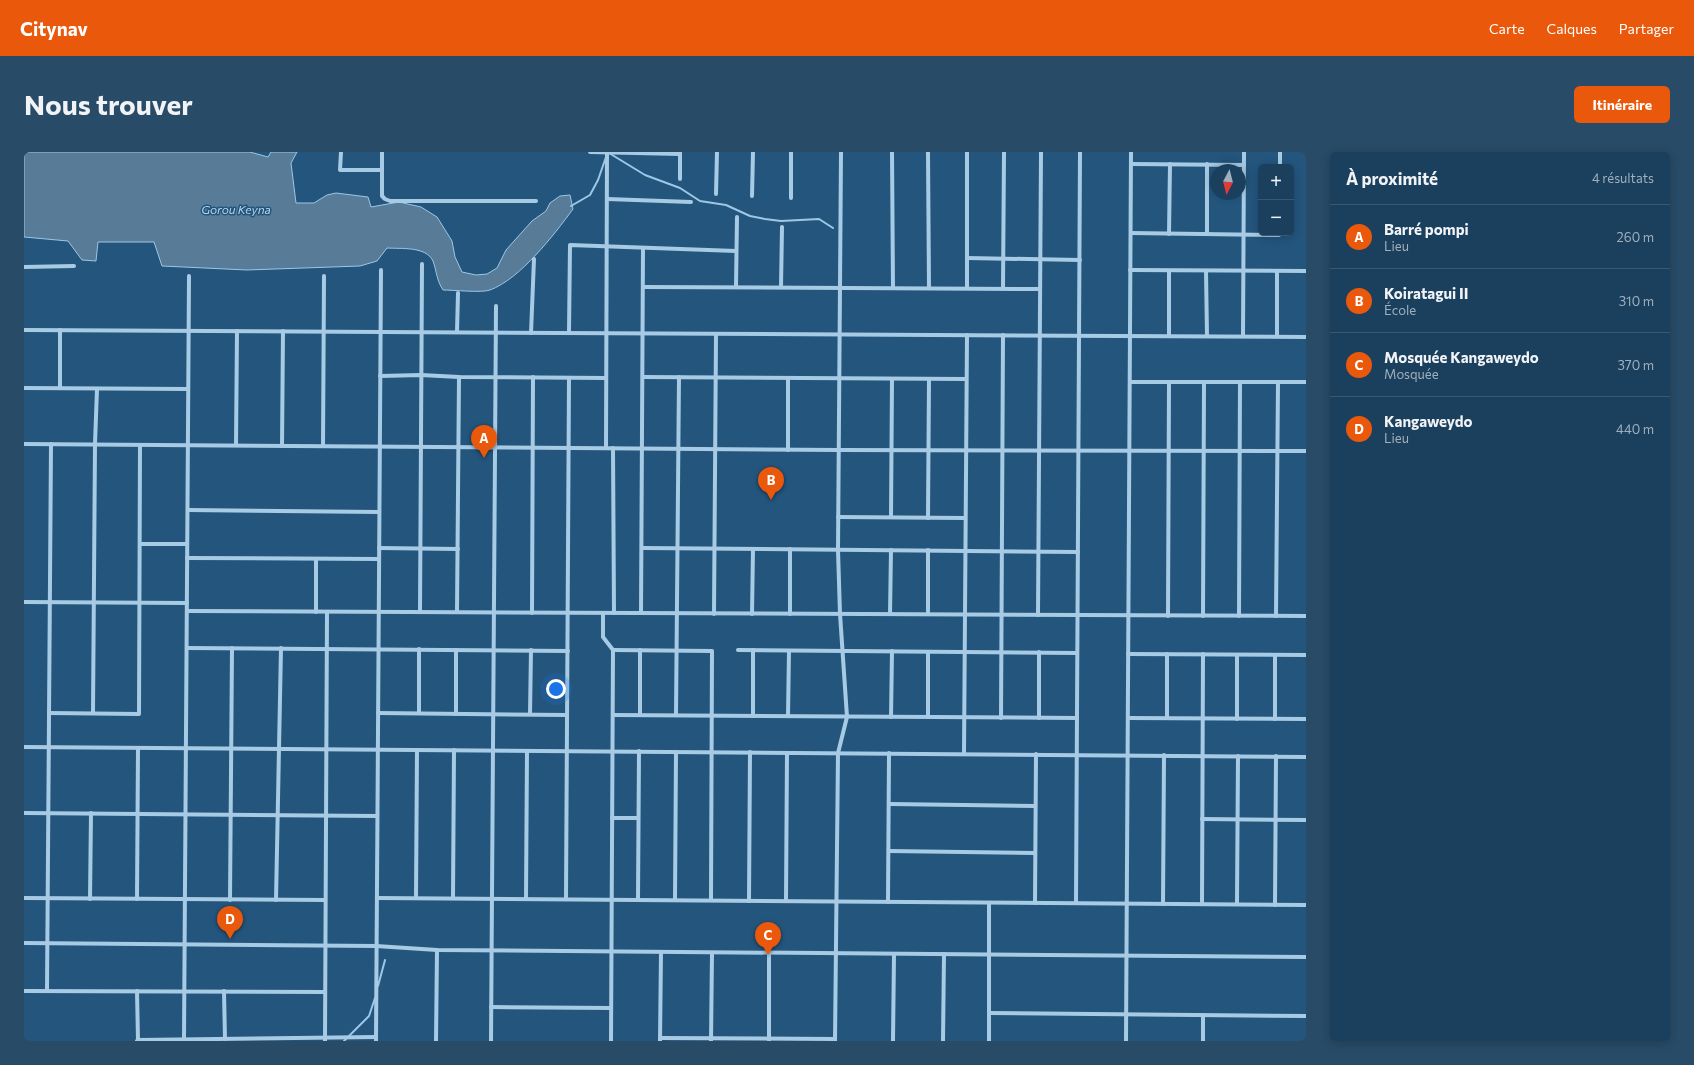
<!DOCTYPE html>
<html lang="fr">
<meta charset="utf-8">
<style>
body{margin:0;font-family:Commissioner,sans-serif;background:#284b67;color:#f1f3f6}
.controls{position:absolute;right:12px;top:12px;display:grid;overflow:hidden;border-radius:6px;box-shadow:0 2px 10px #0003}
.controls button{width:36px;height:36px;display:grid;place-items:center;padding:0;border:0;border-bottom:1px solid #395973;background:#1b405e;color:#f1f3f6;font:20px sans-serif}
.compass{position:absolute;left:1186px;top:12px;width:36px;height:36px;border-radius:50%;background:#1b405e;box-shadow:0 2px 10px #0003;rotate:187deg}
.you{position:absolute;left:532px;top:537px;width:14px;height:14px;margin:-10px;border:3px solid #fff;border-radius:50%;background:#1a73e8;box-shadow:0 0 0 6px #1a73e833}
.badge{display:grid;place-items:center;width:26px;height:26px;border-radius:50%;background:#ea580c;color:#fff;font-size:13px;font-weight:700}
.pin{position:absolute;translate:-50% -33px;filter:drop-shadow(0 1px 2px #0008)}
.pin::after{content:'';position:absolute;top:21px;width:14px;height:12px;background:inherit;clip-path:polygon(0 0,100% 0,50% 100%)}
.list{margin:0;padding:0;list-style:none}
h2{display:flex;justify-content:space-between;align-items:center;height:52px;margin:0;padding:0 16px;font-size:17px}
h2 small{font-size:13px;font-weight:400;color:#a0afbc}
.list li{display:grid;grid-template-columns:26px 1fr auto;gap:12px;align-items:center;box-sizing:border-box;height:64px;padding:0 16px;border-top:1px solid #395973}
.list b{display:block;font-size:15px;white-space:nowrap}
.list p{margin:0;font-size:13px;white-space:nowrap;color:#a0afbc}
.list em{font-size:13px;font-style:normal;color:#a0afbc}
.map{position:relative;flex:none;width:1282px;height:889px;overflow:hidden;border-radius:6px}
header{display:flex;align-items:center;gap:24px;box-sizing:border-box;height:56px;padding:0 20px;background:#ea580c;color:#fff}
header strong{font-size:19px}
nav{display:flex;gap:22px;margin-inline-start:auto;font-size:14px}
.intro{display:flex;align-items:center;justify-content:space-between;box-sizing:border-box;height:96px;padding:0 24px}
h1{margin:0;font-size:28px}
.button{padding:10px 18px;border-radius:6px;background:#ea580c;color:#fff;font-size:14px;font-weight:700}
main{display:flex;gap:24px;padding:0 24px}
aside{flex:1;background:#1b405e;border-radius:6px;box-shadow:0 2px 10px #0003}
.map>svg:first-child{display:block}
.water{fill:#587c98;stroke:#9cc7e6}
.lines{fill:none;stroke-linecap:round;stroke-linejoin:round}
.stream{stroke:#9cc7e6;stroke-width:2}
.street{stroke:#a8cbe5;stroke-width:4}
.labels{text-anchor:middle;stroke-width:3;stroke-linejoin:round;paint-order:stroke}
.water-label{font-size:12px;font-style:italic;fill:#b3d5ed;stroke:#24557d}
</style>
<header>
<strong>Citynav</strong>
<nav><a>Carte</a><a>Calques</a><a>Partager</a></nav>
</header>
<div class="intro"><h1>Nous trouver</h1><a class="button">Itinéraire</a></div>
<main>
<div class="map">
<svg width="1282" height="889" viewBox="0 0 1282 889">
<rect width="100%" height="100%" fill="#24557d"/>
<path class="water" d="M0,0H226L244,5L247,0H273L267,11L272,51H290L303,43L312,41L344,45L347,55L375,50L397,55L413,65L428,89L431,105L438,120L452,123L463,122L473,116L482,98L508,69L522,59L526,51L536,44L546,43L549,57C530,83 496,127 466,138C458,141 430,138 419,138C412,127 413,120 409,109C402,94 377,97 363,96L353,109L336,114L223,118L138,114L130,90H74L72,109L58,108L44,89L0,85Z"/>
<g class="lines">
<g class="stream">
<path d="M585,1L621,23L656,36L676,49L702,53L726,64L741,67L757,69L795,67L809,76"/>
<path d="M547,54L566,43L574,28L582,5"/>
<path d="M354,834L361,808"/>
<path d="M320,889L345,864L351,846"/>
</g>
<g class="street">
<path d="M317,0L316,18H358"/>
<path d="M358,0V44L361,47L366,49H512"/>
<path d="M566,0L656,2"/>
<path d="M656,0V27"/>
<path d="M868,0L869,136"/>
<path d="M904,0L905,136"/>
<path d="M1107,12L1220,13"/>
<path d="M1256,15V0"/>
<path d="M692,42L693,0"/>
<path d="M728,44L729,0"/>
<path d="M767,46V0"/>
<path d="M583,47L667,50"/>
<path d="M1107,81L1255,83V81"/>
<path d="M1145,82L1146,12"/>
<path d="M1183,82V12"/>
<path d="M943,106L1056,108"/>
<path d="M0,115L50,114"/>
<path d="M1106,118L1282,119"/>
<path d="M1182,119L1183,184"/>
<path d="M619,135L1016,137"/>
<path d="M712,135L713,65"/>
<path d="M757,135L758,75"/>
<path d="M943,136V0"/>
<path d="M979,136L980,0"/>
<path d="M0,178L1282,185"/>
<path d="M433,180L434,141"/>
<path d="M507,181L510,107"/>
<path d="M545,181L546,93L712,99"/>
<path d="M1145,184V119"/>
<path d="M1219,184L1220,0"/>
<path d="M1253,184V119"/>
<path d="M356,224L397,223L435,225L582,226"/>
<path d="M619,225L942,227"/>
<path d="M764,226V298"/>
<path d="M1106,230H1282"/>
<path d="M0,236L164,237"/>
<path d="M36,236V178"/>
<path d="M0,292L815,298L1282,299"/>
<path d="M212,293L213,179"/>
<path d="M258,294L259,179"/>
<path d="M299,294L300,124"/>
<path d="M582,296L583,0"/>
<path d="M589,296L590,461"/>
<path d="M164,358L355,360"/>
<path d="M814,365L941,366"/>
<path d="M867,365L868,227"/>
<path d="M904,366L905,227"/>
<path d="M116,392H163"/>
<path d="M355,396L434,397"/>
<path d="M618,396L1054,400"/>
<path d="M163,406L355,407"/>
<path d="M0,450L163,451"/>
<path d="M163,459L1282,464"/>
<path d="M292,460V407"/>
<path d="M396,460L398,112"/>
<path d="M433,460L435,225"/>
<path d="M508,461L509,225"/>
<path d="M579,461V485L589,498L587,889"/>
<path d="M617,461L619,97"/>
<path d="M690,462L692,182"/>
<path d="M728,462L729,397"/>
<path d="M766,462V397"/>
<path d="M866,462L867,398"/>
<path d="M904,462V398"/>
<path d="M1014,463L1017,0"/>
<path d="M1144,464L1145,230"/>
<path d="M1179,464L1180,230"/>
<path d="M1215,464L1216,230"/>
<path d="M1252,464L1254,230"/>
<path d="M163,496L544,499"/>
<path d="M589,498L688,499L687,748"/>
<path d="M714,498L1053,501"/>
<path d="M1104,502L1282,503"/>
<path d="M25,561L115,562L116,293"/>
<path d="M69,561L71,292L73,237"/>
<path d="M354,561L543,563"/>
<path d="M395,561V497"/>
<path d="M432,562V498"/>
<path d="M506,562L507,498"/>
<path d="M589,563L1053,566"/>
<path d="M616,563V498"/>
<path d="M652,563L655,225"/>
<path d="M729,564V498"/>
<path d="M764,564L765,499"/>
<path d="M867,565L868,499"/>
<path d="M904,565V500"/>
<path d="M977,566L979,183"/>
<path d="M1015,566V500"/>
<path d="M1104,566L1282,567"/>
<path d="M1143,566V502"/>
<path d="M1213,567V503"/>
<path d="M1251,567V503"/>
<path d="M0,595L1282,605"/>
<path d="M940,602L943,183"/>
<path d="M866,652L1011,654"/>
<path d="M0,661L353,664"/>
<path d="M588,666H614"/>
<path d="M1178,667L1282,668"/>
<path d="M865,699L1011,701"/>
<path d="M0,746L301,748"/>
<path d="M353,746L1282,753"/>
<path d="M392,746L393,598"/>
<path d="M429,746L430,598"/>
<path d="M66,747L67,661"/>
<path d="M113,747L114,596"/>
<path d="M502,747L503,599"/>
<path d="M542,747L545,226"/>
<path d="M206,748L208,496"/>
<path d="M252,748L257,496"/>
<path d="M614,748L615,599"/>
<path d="M651,748L652,600"/>
<path d="M725,749L726,600"/>
<path d="M762,749L763,601"/>
<path d="M864,750L865,601"/>
<path d="M1011,751L1012,602"/>
<path d="M1052,751L1056,0"/>
<path d="M1139,752L1140,603"/>
<path d="M1178,752L1179,502"/>
<path d="M1213,752L1214,604"/>
<path d="M1251,753L1252,604"/>
<path d="M0,791L352,794L413,798L1282,805"/>
<path d="M0,839L301,840"/>
<path d="M23,839L27,292"/>
<path d="M113,839L114,888"/>
<path d="M200,839L201,887"/>
<path d="M467,855L587,856"/>
<path d="M965,861L1282,864"/>
<path d="M636,886L811,887"/>
<path d="M160,887L165,124"/>
<path d="M113,889L114,888L352,885"/>
<path d="M301,889L303,460"/>
<path d="M352,889L357,118"/>
<path d="M412,889L413,798"/>
<path d="M467,889L472,154"/>
<path d="M636,889L637,800"/>
<path d="M687,889L688,801"/>
<path d="M745,889V801"/>
<path d="M811,889L814,601L823,565L816,462L814,398L817,0"/>
<path d="M869,889L870,802"/>
<path d="M919,889L920,802"/>
<path d="M965,889V751"/>
<path d="M1102,889L1107,0"/>
<path d="M1179,889V863"/>
</g>
</g>
<g class="labels">
<g class="water-label">
<text x="212" y="62">Gorou Keyna</text>
</g>
</g>
</svg>
<div class="controls">
<button>+</button>
<button>−</button>
</div>
<svg class="compass" viewBox="-18 -18 36 36"><path d="M0-13l5 13h-10z" fill="#e53935"/><path d="M0 13l5-13h-10z" fill="#a0afbc"/></svg>
<div class="you"></div>
<div class="pin badge" style="left:460px;top:306px">A</div>
<div class="pin badge" style="left:747px;top:348px">B</div>
<div class="pin badge" style="left:744px;top:803px">C</div>
<div class="pin badge" style="left:206px;top:787px">D</div>
</div>
<aside>
<h2>À proximité<small>4 résultats</small></h2>
<ul class="list">
<li><span class="badge">A</span><div><b>Barré pompi</b><p>Lieu</p></div><em>260 m</em></li>
<li><span class="badge">B</span><div><b>Koiratagui II</b><p>École</p></div><em>310 m</em></li>
<li><span class="badge">C</span><div><b>Mosquée Kangaweydo</b><p>Mosquée</p></div><em>370 m</em></li>
<li><span class="badge">D</span><div><b>Kangaweydo</b><p>Lieu</p></div><em>440 m</em></li>
</ul>
</aside>
</main>
